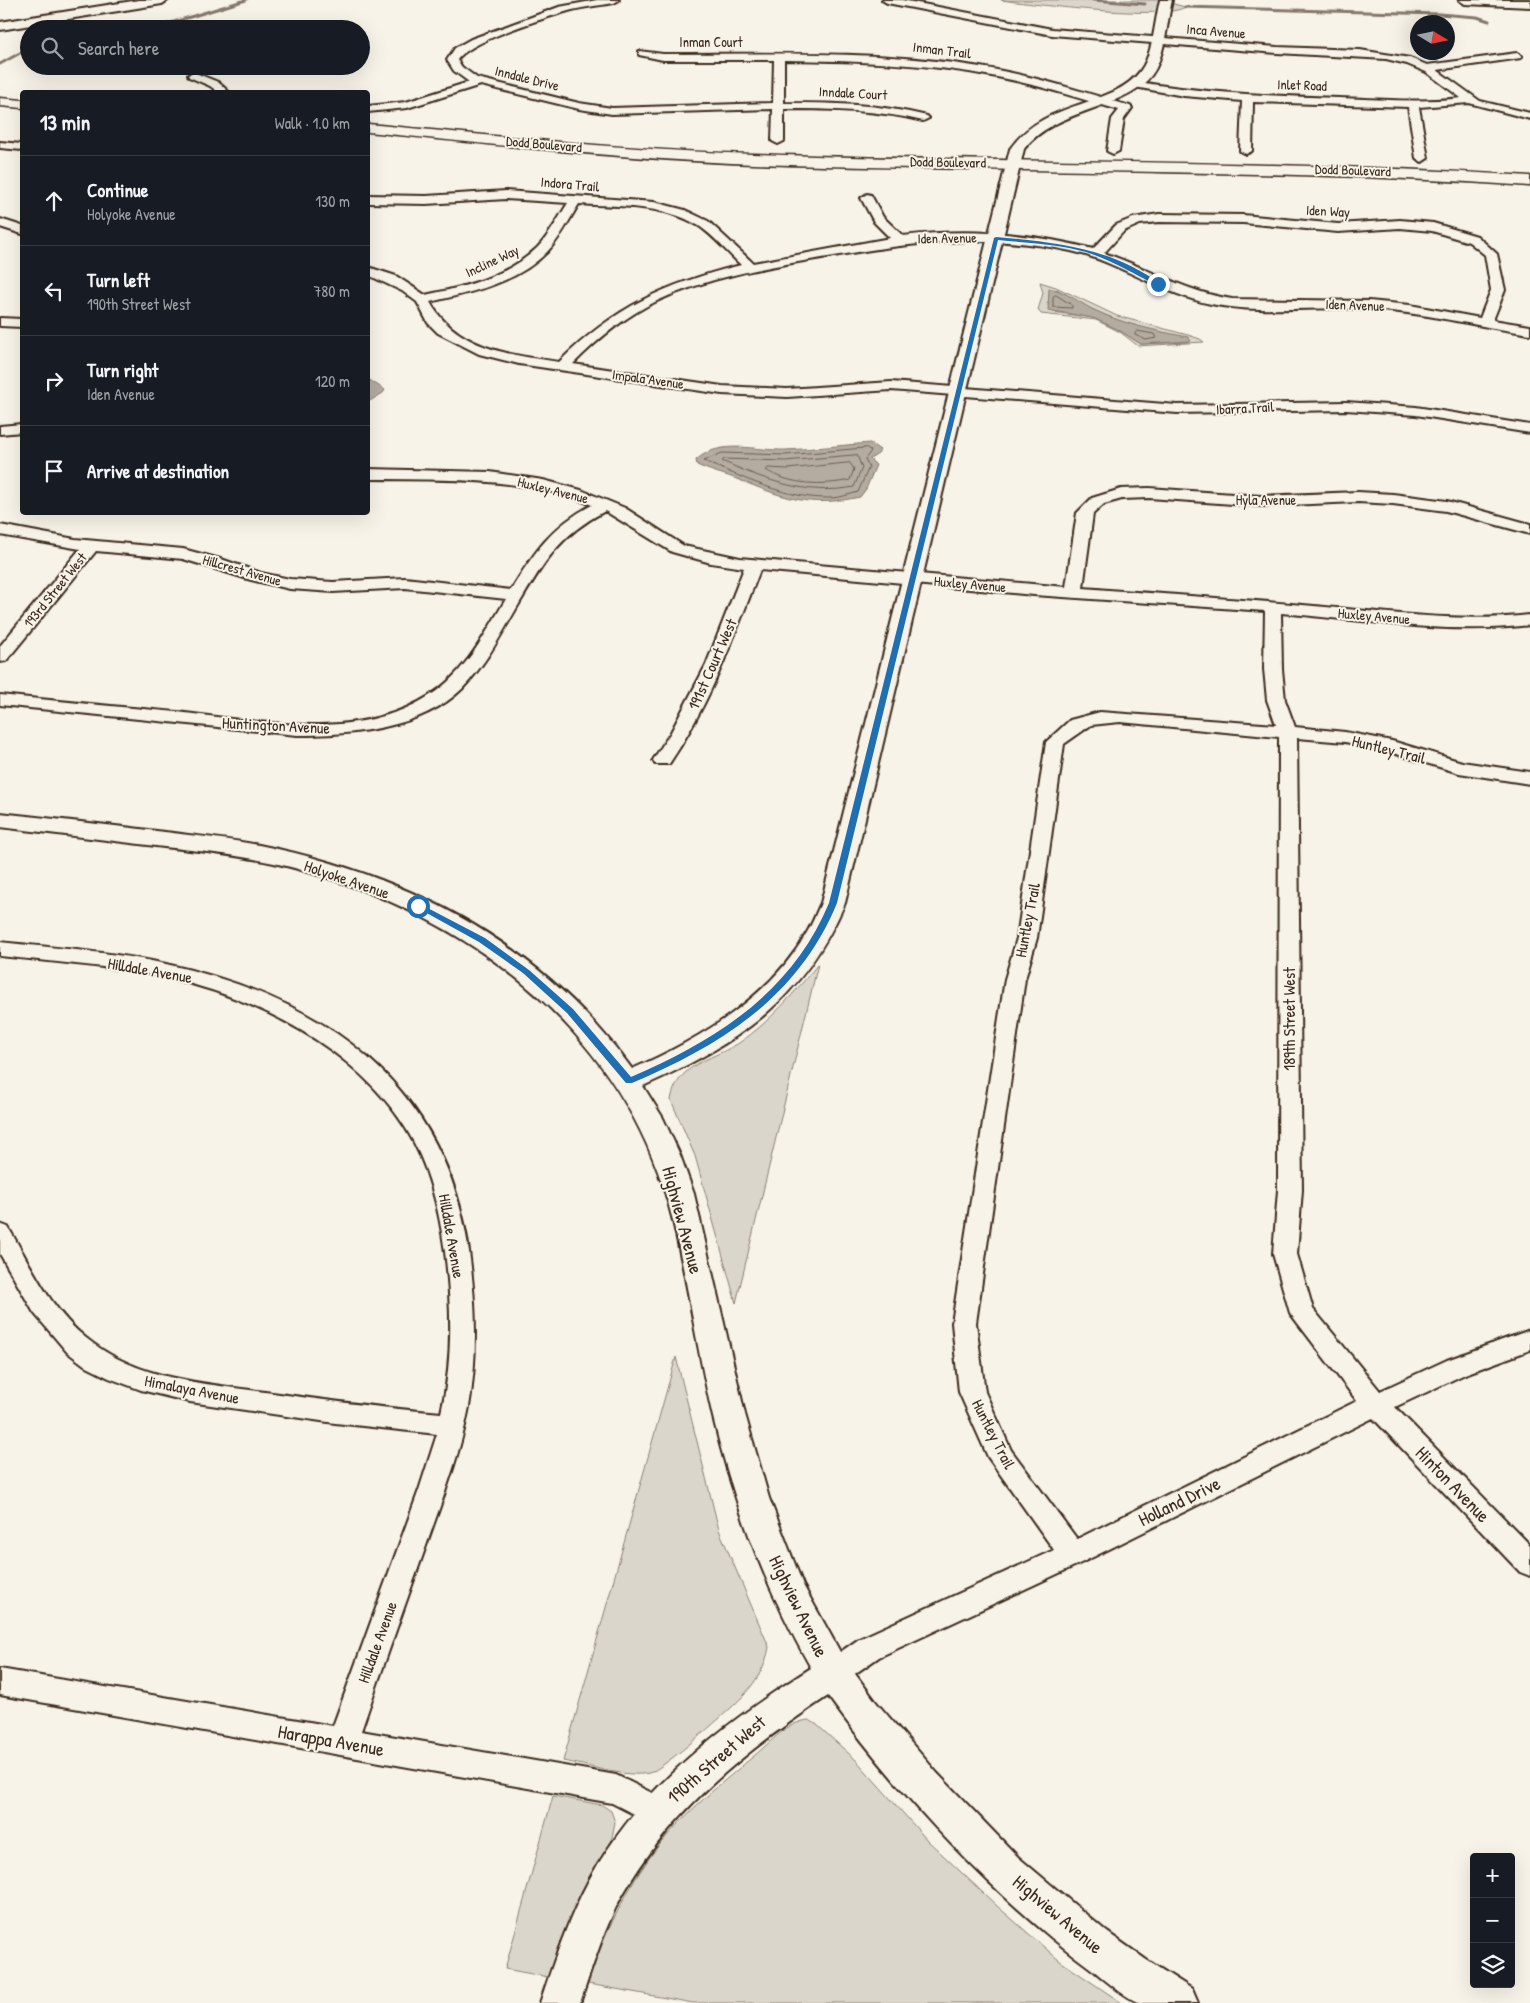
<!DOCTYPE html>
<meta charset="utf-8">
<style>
body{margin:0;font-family:"Patrick Hand",sans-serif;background:#242831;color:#f1f3f6}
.controls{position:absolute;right:15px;bottom:15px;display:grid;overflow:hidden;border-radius:5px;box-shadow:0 5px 20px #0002}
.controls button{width:45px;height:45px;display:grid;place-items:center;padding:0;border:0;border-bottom:1px solid #363941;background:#171b24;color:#f1f3f6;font:25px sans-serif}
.compass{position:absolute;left:1410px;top:15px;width:45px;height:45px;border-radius:50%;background:#171b24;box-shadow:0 5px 20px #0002;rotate:100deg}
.stop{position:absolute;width:15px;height:15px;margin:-11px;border:4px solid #1f6fb2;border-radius:50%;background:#fff}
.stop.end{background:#1f6fb2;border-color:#fff;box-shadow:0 1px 5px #0008}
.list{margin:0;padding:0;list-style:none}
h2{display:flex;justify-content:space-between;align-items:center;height:65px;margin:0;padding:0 20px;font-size:21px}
h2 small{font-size:16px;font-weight:400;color:#9ea1a6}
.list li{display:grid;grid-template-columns:32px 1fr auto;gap:15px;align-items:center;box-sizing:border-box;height:90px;padding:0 20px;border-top:1px solid #363941}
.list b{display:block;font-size:19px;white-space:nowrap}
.list p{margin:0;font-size:16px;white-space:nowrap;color:#9ea1a6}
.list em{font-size:16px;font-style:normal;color:#9ea1a6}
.icon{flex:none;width:28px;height:28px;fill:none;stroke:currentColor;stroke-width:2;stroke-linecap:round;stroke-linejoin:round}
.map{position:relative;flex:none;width:1530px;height:2003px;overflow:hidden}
.search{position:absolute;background:#171b24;box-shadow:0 5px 20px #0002;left:20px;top:20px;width:350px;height:55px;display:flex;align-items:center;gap:12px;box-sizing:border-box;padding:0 18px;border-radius:28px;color:#9ea1a6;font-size:19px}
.panel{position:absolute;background:#171b24;box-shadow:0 5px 20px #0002;left:20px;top:90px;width:350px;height:425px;border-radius:5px}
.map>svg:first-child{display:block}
.green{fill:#dbd6cb;stroke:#8b8074;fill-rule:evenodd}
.water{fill:#b4aca0;stroke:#84786c}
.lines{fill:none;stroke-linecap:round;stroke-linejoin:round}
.shore{stroke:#6b5e52;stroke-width:1}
.stream{stroke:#84786c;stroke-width:3}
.minor-casing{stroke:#3b2a1e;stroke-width:4}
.tertiary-casing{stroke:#3b2a1e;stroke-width:4}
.secondary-casing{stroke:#3b2a1e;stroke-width:3}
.minor{fill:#f7f3e8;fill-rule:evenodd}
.tertiary{fill:#f7f3e8;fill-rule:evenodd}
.secondary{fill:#f7f3e8;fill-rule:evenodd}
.route{fill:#1f6fb2}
.labels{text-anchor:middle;stroke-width:4;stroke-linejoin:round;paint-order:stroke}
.far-street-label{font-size:14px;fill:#3b2a1e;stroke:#f7f3e8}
.street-label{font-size:16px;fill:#3b2a1e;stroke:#f7f3e8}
.near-street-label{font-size:19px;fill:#3b2a1e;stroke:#f7f3e8}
</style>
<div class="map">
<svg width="1530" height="2003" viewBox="0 0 1530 2003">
<rect width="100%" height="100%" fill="#f7f3e8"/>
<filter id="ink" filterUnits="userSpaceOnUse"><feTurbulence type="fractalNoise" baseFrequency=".02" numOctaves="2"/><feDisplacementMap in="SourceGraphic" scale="10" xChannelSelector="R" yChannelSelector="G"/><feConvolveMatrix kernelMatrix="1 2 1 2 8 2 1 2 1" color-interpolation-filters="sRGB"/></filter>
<g filter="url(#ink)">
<g class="green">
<path d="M1001,0H1159L1185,7C1165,21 1031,4 1001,0Z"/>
<path d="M1040,282L1056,287L1117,316L1188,335L1200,339L1204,342L1138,346L1120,332L1096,320L1041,314L1038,310L1043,293ZM1057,289C1079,304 1104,316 1129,324C1150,330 1169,332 1188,342L1141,344L1117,329L1093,318L1054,312L1047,303Z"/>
<path d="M818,964L736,1303L695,1156L671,1100C673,1089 677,1081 685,1073C698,1060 722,1054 739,1043C770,1022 794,993 818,964Z"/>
<path d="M676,1357L719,1530L769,1647C766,1665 757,1680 745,1694C735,1706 661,1771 649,1773C626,1778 587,1765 563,1761Z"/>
<path d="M809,1720L816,1724L856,1760L927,1840L997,1906L1060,1961L1122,2003H693L583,1983C607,1934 629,1879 666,1837C693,1806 724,1781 755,1755C771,1742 787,1722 809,1720Z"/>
<path d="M553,1796L602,1805L611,1811L615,1822L611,1843L579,1898L556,1952L548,1977L505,1969Z"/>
</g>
<g class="water">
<path d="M1049,289C1059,287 1083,305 1094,310C1123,324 1156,331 1188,337L1191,341L1141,344L1117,329L1093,318L1048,310Z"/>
<path d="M368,379L385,390L383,393L368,402Z"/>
<path d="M870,443L880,450L878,454L870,459L876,465L866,489L860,497C808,508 784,498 737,479C726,475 714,472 704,468L697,465L696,460C721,438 756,451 785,450C813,449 842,445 870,443Z"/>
</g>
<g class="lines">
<g class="shore">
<path d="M1056,295L1072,305V308L1053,307V297Z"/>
<path d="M1137,331L1154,334L1156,338L1146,340L1135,335Z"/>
<path d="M867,448L871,451L865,459L869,467L858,492C850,494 840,498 831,498C786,499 744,478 704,461L722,453L785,455Z"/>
<path d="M857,455L862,468L854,487C806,496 765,480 722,461L724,459L785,461Z"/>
<path d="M850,463L854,469L850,480C823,486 789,485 766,470L768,468L787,469Z"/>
</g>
<g class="stream">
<path d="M1093,0L1145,4"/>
<path d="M1185,7L1439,14L1477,17L1489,21"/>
<path d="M124,29L164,25L246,0"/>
<path d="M0,64L29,48"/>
</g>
<defs>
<g id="minor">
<path d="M597,0H619L614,3C598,6 581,7 565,12C541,19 470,41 457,60L462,67L477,78L579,103L612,108L773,103L774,60H663L639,55V51L663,54C769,54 875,50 980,67C1031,75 1080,91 1130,106L1132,108L1124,119L1119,151L1113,154L1107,151L1112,119L1119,110C1079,98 1039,85 997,77C927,63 855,61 784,60V103C833,103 880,104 927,116L929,118L923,121C877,110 831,109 784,109V141L778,144L772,141L773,109L612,114L579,109L481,85L407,108L368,112V106L406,102L469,82L454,71L447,60L455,48L471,39L559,7Z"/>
<path d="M882,0H902L1052,29L1277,47L1360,50L1410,58L1427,65L1517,53L1522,56L1521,58L1437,70L1480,101L1530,113V119L1469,103L1419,107L1428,158L1422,162L1416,158L1408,107L1253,102L1252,151L1246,154L1240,151L1242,101L1184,96L1129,86L1128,84L1133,81C1201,93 1270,96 1339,98C1380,99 1421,103 1461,98L1426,72L1407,64L1386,59L1277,53L1052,35L887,3Z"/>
<path d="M193,72L218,82L229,92H218L210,86L189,77L188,75Z"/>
<path d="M0,142L22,144V150L0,148Z"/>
<path d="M506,191L654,202L685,210L708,221L753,263L890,238L874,222L861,198L867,194L871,195L883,217L903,236C966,228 1031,233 1093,249L1116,225L1133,218L1159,214L1243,215L1338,224L1400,220L1433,223L1477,236L1497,254L1505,290L1493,320L1530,326V334C1475,326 1422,312 1366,309C1315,306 1262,314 1211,304C1161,294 1120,262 1071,251C985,232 907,243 822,258C766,267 709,277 657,301C625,316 598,339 573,364L722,386L787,389L891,382L1177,405L1346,402L1416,407L1530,425V433L1416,415L1346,410L1177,413L891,390L787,397L722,394L519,364L479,354L438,333L428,323L417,302L402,291L368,275V267L396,276L425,295C464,287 507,277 537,248C550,235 558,218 568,203L506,199L426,204L368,203V195L426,196ZM579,204C619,207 664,204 699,226C714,236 728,253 741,265C665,284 615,307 559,362C511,355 456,349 430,302C470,293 517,283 547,252C560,239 569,220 579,204ZM1159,222L1243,223L1338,232L1400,228L1432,231L1469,242L1485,255L1491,290L1480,318L1410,305L1369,301L1232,299C1185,292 1148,268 1104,253L1124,231L1140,224Z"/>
<path d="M0,219L22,226V234L0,227Z"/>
<path d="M0,318L22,319V327L0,326Z"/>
<path d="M22,424V432L0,434V426Z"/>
<path d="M368,469L490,472L543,480L581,490L625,508L684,546L740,558L1066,587L1077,513L1092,498L1121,489L1149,488L1261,496L1358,492L1393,494L1447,501L1530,524V534L1446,511L1393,504L1358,502L1261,506L1149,498L1122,499L1104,504L1093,514L1083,588C1160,594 1237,599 1314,606C1386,612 1458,623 1530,615V625C1448,635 1364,620 1281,613L1282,669L1285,700L1295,727L1345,732L1392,741L1462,762L1530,772V784L1459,773L1383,750L1345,742L1297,738L1302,1190L1297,1254L1313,1309L1380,1391L1447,1360L1530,1330V1350L1465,1374L1395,1407L1530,1545V1576L1520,1572L1373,1418L1083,1562L879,1657L843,1682L833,1686L823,1682L819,1673L823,1664L859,1639L1054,1550L988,1457L959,1392L952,1323L1005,979L1017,938L1046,742L1070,720L1100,712L1276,725L1267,700L1264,669L1265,611L1034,595L760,570C734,637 710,704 669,764H655L653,760L671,732L706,665L744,568L711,563L672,552L605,511C560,535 545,560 519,604C502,633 486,664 462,689C421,729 351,735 297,735L0,705V695C59,701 118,707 177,712C258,721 355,743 429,696C465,674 485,634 506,599L405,588L333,592L290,589L251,580L183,559L96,551L6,661L0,662V646L80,549L0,535V525L75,539L183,549L224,560L261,573L290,579L333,582L405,578L511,590C534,552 552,526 592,505C522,476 443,480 368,479ZM1120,722L1279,737L1278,1190L1273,1254L1290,1313L1357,1401L1077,1539L1011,1450L985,1392L976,1323L1025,979L1037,938L1064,744L1091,725Z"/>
<path d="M0,942C56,948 112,952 166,964C324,999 445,1083 469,1251C476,1303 478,1356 469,1407C460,1455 442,1500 426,1546C404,1608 382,1669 361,1731L616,1775L668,1801L672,1811L668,1821L657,1826L612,1803L0,1695V1669L333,1726L419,1490L437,1434L335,1423L190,1402L141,1390L109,1378L87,1367L67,1352L34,1313L0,1254V1224L8,1227C31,1265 50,1310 86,1338C137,1380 202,1383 265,1392C323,1400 382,1408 441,1413C453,1361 452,1306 445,1252C439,1209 429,1165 405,1127C354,1047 255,997 164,977C110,966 55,962 0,956Z"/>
</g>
<g id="tertiary">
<path d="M139,0H168L162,4L0,30V22Z"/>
<path d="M1160,0H1172C1167,22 1166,47 1156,68C1135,110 1058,105 1024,149L845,903C802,1001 739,1043 643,1086L663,1118L680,1155L694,1194L745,1414L769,1498L803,1585L844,1659L876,1702L937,1773L1018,1857L1107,1932L1145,1959L1192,1989L1198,2003C1182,2003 1156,2003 1141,2003C1128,2000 1105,1980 1094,1971C996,1899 899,1795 828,1696C743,1752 664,1815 616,1907C601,1938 591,1971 580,2003H540C554,1961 568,1919 589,1880C640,1787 723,1724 811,1668C766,1589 734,1505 713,1417C697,1350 688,1283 672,1217C624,1026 459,906 274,863C238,855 201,851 164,847C109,840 55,834 0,827V813C55,819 110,825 165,832C197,836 228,839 259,845C409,875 541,944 632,1069C698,1040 769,999 806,934C812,925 816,913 821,903L1010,149C1045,98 1113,109 1141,70C1153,54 1155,19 1160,0Z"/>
<path d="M1459,0H1530V7L1465,4Z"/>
</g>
<g id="secondary">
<path d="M0,98L22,100V108L0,106Z"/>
<path d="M368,124C496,136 624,150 753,154C1012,164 1271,159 1530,176V186C1271,168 1012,173 753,164C624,159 496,145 368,132Z"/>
</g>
</defs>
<use href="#minor" class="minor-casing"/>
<use href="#tertiary" class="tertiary-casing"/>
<use href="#secondary" class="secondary-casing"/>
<use href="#minor" class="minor"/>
<use href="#tertiary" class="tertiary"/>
<use href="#secondary" class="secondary"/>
</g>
</g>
<path class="route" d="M996,237C1053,242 1113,248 1160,284L1156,285C1133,273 1111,260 1086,252C1058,244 1028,243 998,240L837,903C799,996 722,1045 632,1083H626L567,1013L523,973L479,942L414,906L420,904L485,938L529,970L573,1009L631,1077C717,1040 792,992 829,903L994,238Z"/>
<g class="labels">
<g class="far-street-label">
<text transform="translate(1216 31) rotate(5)" y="5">Inca Avenue</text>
<text x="711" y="47">Inman Court</text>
<text transform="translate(942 50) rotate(7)" y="5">Inman Trail</text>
<text transform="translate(527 78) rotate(14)" y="5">Inndale Drive</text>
<text transform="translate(1302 85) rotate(2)" y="5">Inlet Road</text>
<text transform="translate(853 93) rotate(3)" y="5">Inndale Court</text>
<text transform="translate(544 144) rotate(5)" y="5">Dodd Boulevard</text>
<text transform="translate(948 162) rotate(1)" y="5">Dodd Boulevard</text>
<text transform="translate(1353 170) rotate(2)" y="5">Dodd Boulevard</text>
<text transform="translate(570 184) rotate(5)" y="5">Indora Trail</text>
<text transform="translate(1328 211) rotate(3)" y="5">Iden Way</text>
<text transform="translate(947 238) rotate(-1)" y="5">Iden Avenue</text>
<text transform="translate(492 261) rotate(-25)" y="5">Incline Way</text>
<text transform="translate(1355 305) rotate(2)" y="5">Iden Avenue</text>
<text transform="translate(648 379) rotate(8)" y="5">Impala Avenue</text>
<text transform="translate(1245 408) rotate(-3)" y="5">Ibarra Trail</text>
<text transform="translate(553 490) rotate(14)" y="5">Huxley Avenue</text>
<text x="1266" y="505">Hyla Avenue</text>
<text transform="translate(242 570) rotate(16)" y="5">Hillcrest Avenue</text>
<text transform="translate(970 584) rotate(5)" y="5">Huxley Avenue</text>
<text transform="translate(55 590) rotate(-51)" y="5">193rd Street West</text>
<text transform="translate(1374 616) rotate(5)" y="5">Huxley Avenue</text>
</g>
<g class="street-label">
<text transform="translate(712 664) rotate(-66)" y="6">191st Court West</text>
<text transform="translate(276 725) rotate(3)" y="6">Huntington Avenue</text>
<text transform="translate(1389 749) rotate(14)" y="6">Huntley Trail</text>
<text transform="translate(347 879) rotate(19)" y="6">Holyoke Avenue</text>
<text transform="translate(1027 920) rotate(-79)" y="6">Huntley Trail</text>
<text transform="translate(150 970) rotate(10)" y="6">Hilldale Avenue</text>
<text transform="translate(1289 1019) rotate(-90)" y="6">189th Street West</text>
<text transform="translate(452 1236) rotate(80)" y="6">Hilldale Avenue</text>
<text transform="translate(192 1389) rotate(11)" y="6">Himalaya Avenue</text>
<text transform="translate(994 1434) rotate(63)" y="6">Huntley Trail</text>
<text transform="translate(377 1642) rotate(-70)" y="6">Hilldale Avenue</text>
</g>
<g class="near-street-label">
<text transform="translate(683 1220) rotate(75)" y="7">Highview Avenue</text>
<text transform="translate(1453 1484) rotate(46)" y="7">Hinton Avenue</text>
<text transform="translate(1179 1501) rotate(-26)" y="7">Holland Drive</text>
<text transform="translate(799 1606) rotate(64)" y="7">Highview Avenue</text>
<text transform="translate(331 1740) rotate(10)" y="7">Harappa Avenue</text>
<text transform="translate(716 1759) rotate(-41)" y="7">190th Street West</text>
<text transform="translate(1058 1914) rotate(40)" y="7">Highview Avenue</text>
</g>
</g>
</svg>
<div class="controls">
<button>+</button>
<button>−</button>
<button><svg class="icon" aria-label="layers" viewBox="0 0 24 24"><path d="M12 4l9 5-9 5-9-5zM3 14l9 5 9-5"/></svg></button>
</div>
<svg class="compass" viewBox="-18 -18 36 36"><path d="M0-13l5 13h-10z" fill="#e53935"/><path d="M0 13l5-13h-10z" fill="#9ea1a6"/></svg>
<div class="stop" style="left:418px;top:906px"></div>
<div class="stop end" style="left:1158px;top:284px"></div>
<div class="search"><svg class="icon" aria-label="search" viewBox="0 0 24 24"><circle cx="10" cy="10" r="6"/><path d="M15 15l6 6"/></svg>Search here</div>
<section class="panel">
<h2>13 min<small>Walk · 1.0 km</small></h2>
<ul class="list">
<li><svg class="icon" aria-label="ahead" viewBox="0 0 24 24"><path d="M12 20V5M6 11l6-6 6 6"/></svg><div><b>Continue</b><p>Holyoke Avenue</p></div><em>130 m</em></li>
<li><svg class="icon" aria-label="left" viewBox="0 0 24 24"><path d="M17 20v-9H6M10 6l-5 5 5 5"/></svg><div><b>Turn left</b><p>190th Street West</p></div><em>780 m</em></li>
<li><svg class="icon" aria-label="right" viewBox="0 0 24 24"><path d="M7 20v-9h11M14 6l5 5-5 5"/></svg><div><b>Turn right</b><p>Iden Avenue</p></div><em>120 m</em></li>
<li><svg class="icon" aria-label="arrive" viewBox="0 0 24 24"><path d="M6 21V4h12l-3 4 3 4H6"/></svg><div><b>Arrive at destination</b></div></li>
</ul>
</section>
</div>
